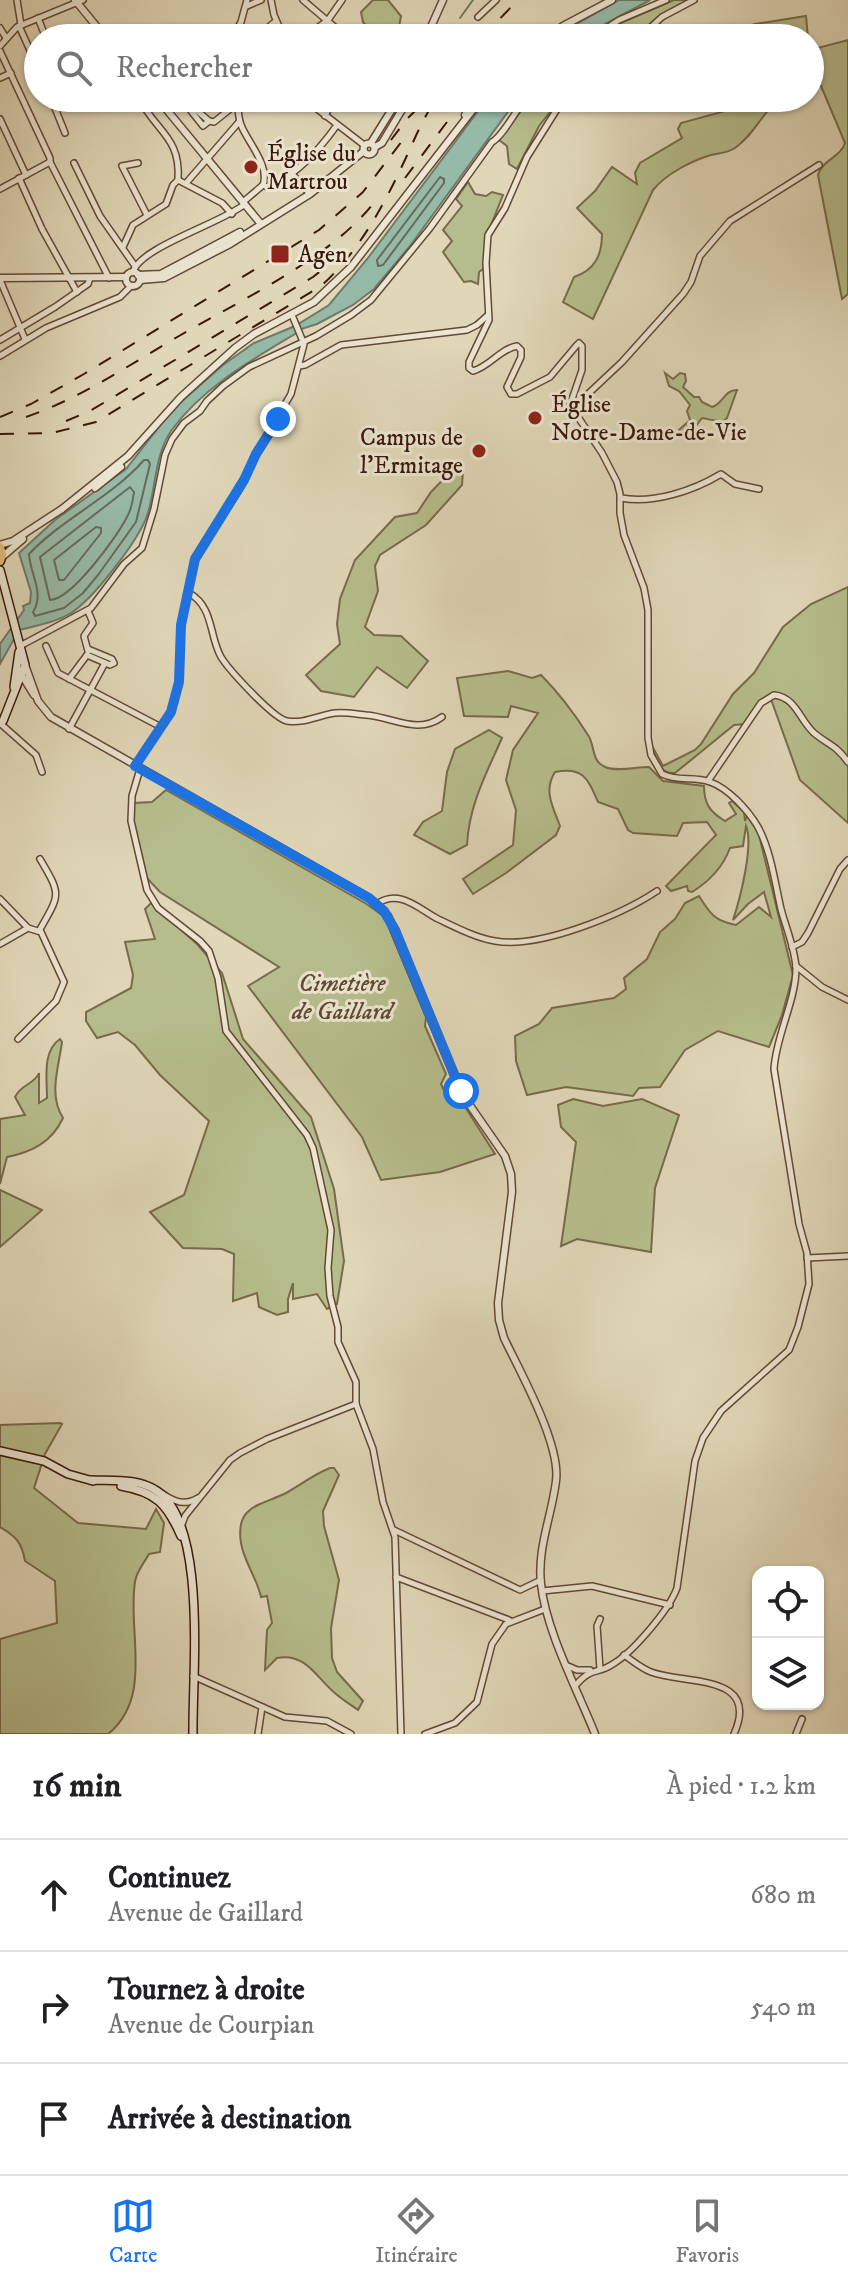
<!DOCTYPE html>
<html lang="fr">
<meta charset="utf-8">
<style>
body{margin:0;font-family:"IM FELL DW Pica",serif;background:#f2f2f2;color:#202124}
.controls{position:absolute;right:24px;bottom:24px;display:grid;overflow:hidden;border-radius:16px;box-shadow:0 2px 6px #0004}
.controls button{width:72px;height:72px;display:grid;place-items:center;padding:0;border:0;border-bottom:2px solid #e0e0e0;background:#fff;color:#202124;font:40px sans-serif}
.stop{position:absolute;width:24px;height:24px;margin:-18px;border:6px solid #1a73e8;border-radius:50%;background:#fff}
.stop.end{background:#1a73e8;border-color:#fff;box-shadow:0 2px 8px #0008}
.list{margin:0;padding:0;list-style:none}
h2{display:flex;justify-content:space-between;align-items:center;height:104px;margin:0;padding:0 32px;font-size:34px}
h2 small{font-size:26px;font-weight:400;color:#757577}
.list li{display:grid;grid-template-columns:52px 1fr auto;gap:24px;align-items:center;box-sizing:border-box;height:112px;padding:0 32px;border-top:2px solid #e0e0e0}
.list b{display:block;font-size:30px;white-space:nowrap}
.list p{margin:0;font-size:26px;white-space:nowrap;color:#757577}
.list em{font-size:26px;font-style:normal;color:#757577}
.icon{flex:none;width:44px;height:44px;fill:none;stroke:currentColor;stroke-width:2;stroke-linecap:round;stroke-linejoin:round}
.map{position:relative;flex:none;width:848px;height:1734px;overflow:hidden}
.search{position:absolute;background:#fff;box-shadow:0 2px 6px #0004;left:24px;right:24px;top:24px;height:88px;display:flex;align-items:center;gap:20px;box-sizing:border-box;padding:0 28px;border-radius:44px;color:#757577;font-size:30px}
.sheet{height:440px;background:#fff}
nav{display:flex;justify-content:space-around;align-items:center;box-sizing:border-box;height:112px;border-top:2px solid #e0e0e0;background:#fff;font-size:22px;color:#757577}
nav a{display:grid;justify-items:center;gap:4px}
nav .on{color:#1a73e8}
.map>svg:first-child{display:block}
.green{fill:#b6bd8c;stroke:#786a4b;stroke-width:2}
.water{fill:#96baa8;stroke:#717969;stroke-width:2}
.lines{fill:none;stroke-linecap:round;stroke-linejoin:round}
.shore{stroke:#686959;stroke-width:2}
.stream{stroke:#717969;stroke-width:2}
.minor-casing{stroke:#644836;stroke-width:8}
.tertiary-casing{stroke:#644836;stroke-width:9}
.secondary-casing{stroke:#3a180a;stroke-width:10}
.primary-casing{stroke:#3a180a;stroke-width:11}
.minor{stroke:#ebe5d1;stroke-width:5}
.tertiary{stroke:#ebe5d1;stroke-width:6}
.secondary{stroke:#ebe5d1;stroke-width:7}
.primary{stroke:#e0bc7c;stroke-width:8}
.rail{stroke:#3a180a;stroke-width:2;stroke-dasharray:14 14;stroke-linecap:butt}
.route{stroke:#1a73e8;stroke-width:10}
.poi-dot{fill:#8f2418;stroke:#ebe5d1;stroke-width:3}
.labels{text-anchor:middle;stroke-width:6;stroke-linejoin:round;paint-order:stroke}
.poi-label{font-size:24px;fill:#3a180a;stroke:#ebe5d1;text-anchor:start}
.park-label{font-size:24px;font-style:italic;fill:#5f4a31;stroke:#ebe5d1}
</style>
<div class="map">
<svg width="848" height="1734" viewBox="0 0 848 1734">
<rect width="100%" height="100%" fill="#e0d7b8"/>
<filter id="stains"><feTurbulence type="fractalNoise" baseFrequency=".0025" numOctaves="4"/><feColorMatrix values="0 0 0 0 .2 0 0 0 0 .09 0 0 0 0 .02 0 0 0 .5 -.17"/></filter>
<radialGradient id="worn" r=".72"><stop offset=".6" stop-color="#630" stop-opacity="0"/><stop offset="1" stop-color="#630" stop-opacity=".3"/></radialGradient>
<g class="green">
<path d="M373,0H388L401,16L397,38H376L363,22L361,12Z"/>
<path d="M674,0H689C665,13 654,18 635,38H598L623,22Z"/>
<path d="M806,16L808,38H734L732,31L755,24Z"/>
<path d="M848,40V294L842,299L818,175C822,160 841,157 845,143L821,86L810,84V50Z"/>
<path d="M531,98H561L539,126L517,169L509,164L507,146L499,140Z"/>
<path d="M737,98H780C762,113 754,135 735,148C727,153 720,153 711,155C691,161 666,174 653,190L593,319L563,302L574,277C595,270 602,255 602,234L577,208L595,191L612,167L637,184L635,173L640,163L682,138L678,129L681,123L729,110Z"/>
<path d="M468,182L475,194L486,196L492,192L503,195L486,238L483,269L479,272L478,284L471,281L464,282L443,252L452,241L443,230L462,206L456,199Z"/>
<path d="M665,373L673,379L680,373L685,374L686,381L683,387L694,397H699L702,402L712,407C723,404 724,390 737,390L727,418L723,422L702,418L690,434L683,436L679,430L690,420L687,411L690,405L679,391L669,386Z"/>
<path d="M456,466H460L463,471L462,485L426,525L380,555L375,566L378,591L365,627L374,635L401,636L428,661L407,688L377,667L354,697L321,691L306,675L340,644L337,624L340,599L355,560L395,517L417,513L431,492Z"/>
<path d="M848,587V823L800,780L772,702L767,696L758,703L745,724L734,725L675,773C658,774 656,759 651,744L663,766L695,750L701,744L733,694L754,673L783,627L811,604Z"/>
<path d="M508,671L532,678L541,675C559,693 574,713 588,735C595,745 591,761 605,767C617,772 636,767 649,767L663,781L704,786C704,804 710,812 725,821L736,814L729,803L732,801L744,812L745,821L747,816L758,831L793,975L782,1015L769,1047L718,1031L685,1050L660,1087L639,1088L633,1096L566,1087L527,1095L516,1061L515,1036L539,1024L552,1008L614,998L626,989L624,978L647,959L660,932L675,919L685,903L699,896C710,914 715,921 736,925L759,907L771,917L764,892L748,904L733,920C740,899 754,845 746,826L743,846L730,848C723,867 710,881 692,892L688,891L687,886L671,891L666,886L716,835L707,822L683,823L677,836L633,833L628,830L618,809L598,802C588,779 583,766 555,772C543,791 553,807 560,826L556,835L506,873L473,894L463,879L513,845L516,810L506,780L513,750L538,713L511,706L508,717L464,716L457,678Z"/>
<path d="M489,730L502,738C486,774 469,805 467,845L450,854L414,835L423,822L442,811L447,772L455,749Z"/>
<path d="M166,790L365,903L382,915L387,923L426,1017L425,1026L446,1074L441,1084L445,1093L460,1099L495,1154L440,1172L381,1180L362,1137L248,986L279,967L160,892L145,876L133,823V803L152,802Z"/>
<path d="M151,903L197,944L222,973L243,1039L311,1117L334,1189L344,1261L337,1304L327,1309L317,1294L293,1299V1283L288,1299V1312L277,1315L259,1307L257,1293L233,1301L234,1254L222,1249L183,1248L150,1212L184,1195L209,1121L160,1075L135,1045L118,1032L97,1038L86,1021V1012L131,988L133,975L125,942L155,939L145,909Z"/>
<path d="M60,1039L62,1042C59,1066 48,1095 63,1118C52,1142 32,1152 7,1157L0,1184V1119L25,1115L15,1097C20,1085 35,1084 39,1073V1103L47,1098C47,1079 42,1051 60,1039Z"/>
<path d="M573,1099L603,1106L642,1099L679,1115L655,1188L651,1252L577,1239L561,1246L576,1142L561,1127L558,1105Z"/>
<path d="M0,1190L42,1210L0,1247Z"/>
<path d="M60,1423L62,1424L45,1454L34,1488L78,1523L146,1529L156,1509L164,1523L160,1552L149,1554C144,1563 136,1572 135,1582C127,1631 154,1697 108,1734H0V1639L57,1623L55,1581L25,1561C22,1543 16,1536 0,1527V1425Z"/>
<path d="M330,1468H334L339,1475L323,1511L324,1526L339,1580L331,1628L332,1658L337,1672L363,1701L358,1710C351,1705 343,1700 336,1694C317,1679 306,1652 277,1658L265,1670L267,1630L272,1623L267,1596L261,1597C257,1578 244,1562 241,1543C235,1505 260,1506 286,1493C301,1485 314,1474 330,1468Z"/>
</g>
<g class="water">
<path d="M619,0H650L579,38H552Z"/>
<path d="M488,98H518L410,246L374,289L353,305L317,324L298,330L295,334C250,361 202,388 171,431C155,455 156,486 148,513C140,539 94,598 71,613C56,622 36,626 19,630L0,664V644L24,610L23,606L30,603L31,592L19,553L55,520L126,469L173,409L223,365L254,343L295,326L329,305L368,258Z"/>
</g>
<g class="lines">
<g class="shore">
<path d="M440,177L444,179V183L383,265L378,266L377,260Z"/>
<path d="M144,460H148L150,464L136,522L98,575L83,593L64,608L35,616L33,612C45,593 30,574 29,554C63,518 112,497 144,460Z"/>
<path d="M130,487L134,492C133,500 131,510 127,517C117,537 71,600 50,600L40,557Z"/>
<path d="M96,527L101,528V533L64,580H59L54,560Z"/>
</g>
<g class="stream">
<path d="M460,18L473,0"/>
<path d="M447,38L451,31"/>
</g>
<defs>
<g id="minor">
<path d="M17,0L21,25"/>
<path d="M271,0L274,15L284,38"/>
<path d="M303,0L337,29L342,38"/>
<path d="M247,6L261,0"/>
<path d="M478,17L496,0"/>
<path d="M38,18L46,38"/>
<path d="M19,26L38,68"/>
<path d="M0,28L6,38"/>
<path d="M232,38L241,22L247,0"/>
<path d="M255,38L276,21"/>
<path d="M304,38L328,20L342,0"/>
<path d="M591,38L619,20L666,0"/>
<path d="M639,38L662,17L694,0"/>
<path d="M0,46L17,27L83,0"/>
<path d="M0,51L50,158V162L109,278"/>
<path d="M0,78L11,73"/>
<path d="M51,98L65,133"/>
<path d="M88,98L89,100"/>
<path d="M139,98C156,132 181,137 178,180"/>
<path d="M303,98L364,145"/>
<path d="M564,98L527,157L505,208L488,235L486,263L489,320L469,362V368L473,371C489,367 500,349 517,346L521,350V357L507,387L511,394H517L550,377L576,346L579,343L582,346V370L570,405L602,453L617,482L620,494V513L624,535L644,588L648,610V738L651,755L662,774C678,782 694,776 710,782C728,788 748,810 758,827C771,851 775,883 781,909C786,928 795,949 796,968C796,1001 776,1035 774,1069L799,1224L807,1253L809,1284L798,1327L789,1350L721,1411L703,1438L695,1461L677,1588C669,1610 633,1652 613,1664C597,1675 592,1666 576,1685"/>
<path d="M309,104L314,98"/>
<path d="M238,105C238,112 239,119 241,125C248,143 270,165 263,185"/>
<path d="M193,107L209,121L203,126L191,111L201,98"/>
<path d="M325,116L334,98"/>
<path d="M0,119L26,175"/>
<path d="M209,121L214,122L244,98"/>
<path d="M74,163L100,216L135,266"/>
<path d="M138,163L122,166L147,215"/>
<path d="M293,175L310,194"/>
<path d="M19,178L42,229L77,292"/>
<path d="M178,180L222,203L232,214"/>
<path d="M187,182L239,122"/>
<path d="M263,185L270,188C299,171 317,153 337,125"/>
<path d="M0,189L50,162"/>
<path d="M243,202L263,185"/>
<path d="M123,247L133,225L166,204L173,185L178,180"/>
<path d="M133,272C140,247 222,223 245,204"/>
<path d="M0,280L25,339"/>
<path d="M0,340L55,307L88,284L90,278"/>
<path d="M0,356L46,328L120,297L131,286"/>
<path d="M299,366L305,365L341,345L467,330L477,325L487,316"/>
<path d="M572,409L622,362L683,294L691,282L700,256L730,221L819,165"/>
<path d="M621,498C653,504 693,491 721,474L735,484L759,489"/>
<path d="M189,593C214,607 209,636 221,657C229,670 274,719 287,721C304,724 319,715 335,713C345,712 356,714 366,715C393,717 418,735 442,717"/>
<path d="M20,646L91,608L124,564L142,548L154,509L165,455L172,439L184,423L200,411L207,401L223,386L249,367L316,336L351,315L371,300L430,228L492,142C503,136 516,110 526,98"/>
<path d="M46,646L58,673L161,727"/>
<path d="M88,651L84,636L93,623L88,611"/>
<path d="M87,655L110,665L114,663L112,659L88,649"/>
<path d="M69,679L87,655"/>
<path d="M1,724L36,755L42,772"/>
<path d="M69,729L105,663"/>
<path d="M135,766L171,712L179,682L181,625L195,559L240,488L256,454L291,394L304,344L292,315"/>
<path d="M140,769L132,796L131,821L147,890L158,908L200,941L209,951L218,978L226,1031L307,1135L313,1148L331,1230L328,1268L330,1296L338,1327V1342L356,1382V1404"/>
<path d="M708,781L761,703L774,695C796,697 800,721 814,733C828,745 835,744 848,762"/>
<path d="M0,899L28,928L41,932L64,982L56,1001L18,1039"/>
<path d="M377,904C399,888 419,909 438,919C455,927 476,938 495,941C539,949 621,915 657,891"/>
<path d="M39,931C60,894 62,896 40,859"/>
<path d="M0,944L28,928"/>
<path d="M792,947L802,942L808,933L840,869L848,860"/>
<path d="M796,966L822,987L848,1000"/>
<path d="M807,1258L848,1256"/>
<path d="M356,1404L373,1449L383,1502L395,1537L401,1734"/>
<path d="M163,1494C175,1502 185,1506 198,1498"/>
<path d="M182,1524L185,1516L230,1460L240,1453L267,1439L356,1404"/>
<path d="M394,1530L520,1590L541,1580"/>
<path d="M396,1577L509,1620"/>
<path d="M542,1591L592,1586L670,1605"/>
<path d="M624,1655C633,1661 641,1668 651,1672C685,1685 761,1673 734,1734"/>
<path d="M568,1666L577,1670H590"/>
<path d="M600,1669L597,1626L600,1619"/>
<path d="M193,1676L285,1717L327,1721L351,1734"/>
<path d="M258,1734L262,1707"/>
<path d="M425,1734L455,1723L477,1702L492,1644L506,1624L545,1609"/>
<path d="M796,1734L802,1719"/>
</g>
<g id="tertiary">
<path d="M75,0L106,38"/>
<path d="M426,38L443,0"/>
<path d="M546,38L563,26L612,0"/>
<path d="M157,98L261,224"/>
<path d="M465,115L476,98"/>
<path d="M371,143L399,98"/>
<circle cx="369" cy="149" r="5.5"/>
<path d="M375,147L382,143L409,98"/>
<circle cx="133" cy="279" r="7"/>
<path d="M138,275L161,274L240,232"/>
<path d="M0,278L126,277"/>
<path d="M140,280L164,278L230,244L310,194L364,151"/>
<path d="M95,488L121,467"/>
<path d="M62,509L128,456L181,397L235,348L254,334L314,302L351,267L482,98"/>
<path d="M0,545L13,541L62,509"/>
<path d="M2,557L23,539"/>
<path d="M25,665L38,701L51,717L369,898L388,916L462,1094L505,1156L511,1174L512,1192L498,1303L499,1320L504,1338C520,1372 561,1444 556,1481C552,1515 537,1548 541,1584C546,1631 577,1689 595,1734"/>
<path d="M21,674L34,695"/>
</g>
<g id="secondary">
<path d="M0,570L25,665L3,721"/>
<path d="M14,687L19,652"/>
<path d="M0,1451L44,1461L68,1474L93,1481"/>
<path d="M91,1480C113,1481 138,1478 157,1491C208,1525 192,1677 193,1734"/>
<path d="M121,1486C156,1492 167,1504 181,1536"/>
</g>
<path id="primary" d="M0,547L2,554L0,561"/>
</defs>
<use href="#minor" class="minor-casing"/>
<use href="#tertiary" class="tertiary-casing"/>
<use href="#secondary" class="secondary-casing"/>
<use href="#primary" class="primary-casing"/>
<use href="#minor" class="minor"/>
<use href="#tertiary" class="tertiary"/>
<use href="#secondary" class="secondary"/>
<use href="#primary" class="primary"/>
<g class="rail">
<path d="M481,38L518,0"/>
<path d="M391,140L406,120L428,98"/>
<path d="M405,178L465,98"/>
<path d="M0,417L31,404L84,374L319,230L363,192L409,132"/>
<path d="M26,417C81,398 129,365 179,336C239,301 329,259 372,205"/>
<path d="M66,421L90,411L313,277L327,266"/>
<path d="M0,434L52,433L96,422L321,286C357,254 383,207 403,164C414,141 422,119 437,98"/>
</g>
</g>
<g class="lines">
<path class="route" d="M278,419L256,454L244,480L195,559L181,625L179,682L171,712L135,766L369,898L384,911L395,930L461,1091"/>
</g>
<g class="poi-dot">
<circle cx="251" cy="167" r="8"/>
<rect x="270" y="244" width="20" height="20" rx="4"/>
<circle cx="535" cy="418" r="8"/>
<circle cx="479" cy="451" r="8"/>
</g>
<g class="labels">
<g class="poi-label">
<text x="267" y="161">Église du<tspan x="267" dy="28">Martrou</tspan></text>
<text x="298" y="262">Agen</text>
<text x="551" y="412">Église<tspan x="551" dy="28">Notre-Dame-de-Vie</tspan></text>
<text x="463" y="445" text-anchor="end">Campus de<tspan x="463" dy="28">l'Ermitage</tspan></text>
</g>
<g class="park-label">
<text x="342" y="991">Cimetière<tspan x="342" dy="28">de Gaillard</tspan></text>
</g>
</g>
<rect width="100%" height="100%" filter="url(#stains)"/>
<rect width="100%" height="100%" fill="url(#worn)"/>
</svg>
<div class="controls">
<button><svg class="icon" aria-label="locate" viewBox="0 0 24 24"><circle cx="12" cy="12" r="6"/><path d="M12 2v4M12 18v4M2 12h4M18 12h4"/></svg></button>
<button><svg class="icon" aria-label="layers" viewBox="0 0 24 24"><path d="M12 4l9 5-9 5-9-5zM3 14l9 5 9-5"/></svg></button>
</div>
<div class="stop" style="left:461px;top:1091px"></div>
<div class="stop end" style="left:278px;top:419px"></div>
<div class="search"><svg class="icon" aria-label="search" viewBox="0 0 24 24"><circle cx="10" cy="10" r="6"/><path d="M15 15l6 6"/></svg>Rechercher</div>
</div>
<section class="sheet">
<h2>16 min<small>À pied · 1.2 km</small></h2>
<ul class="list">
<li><svg class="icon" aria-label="ahead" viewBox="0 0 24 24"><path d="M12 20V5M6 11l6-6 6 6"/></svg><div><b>Continuez</b><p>Avenue de Gaillard</p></div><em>680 m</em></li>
<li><svg class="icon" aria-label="right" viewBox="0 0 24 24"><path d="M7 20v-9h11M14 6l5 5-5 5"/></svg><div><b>Tournez à droite</b><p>Avenue de Courpian</p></div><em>540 m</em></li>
<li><svg class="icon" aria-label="arrive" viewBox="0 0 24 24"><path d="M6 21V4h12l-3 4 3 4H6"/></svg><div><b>Arrivée à destination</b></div></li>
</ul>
</section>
<nav>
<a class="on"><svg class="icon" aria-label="map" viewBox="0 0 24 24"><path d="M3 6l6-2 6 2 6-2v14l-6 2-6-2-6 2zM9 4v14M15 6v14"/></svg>Carte</a>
<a><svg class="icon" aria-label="directions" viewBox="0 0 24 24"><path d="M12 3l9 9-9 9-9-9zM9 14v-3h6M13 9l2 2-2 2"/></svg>Itinéraire</a>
<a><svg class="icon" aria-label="saved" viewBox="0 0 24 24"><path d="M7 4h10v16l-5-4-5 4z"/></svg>Favoris</a>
</nav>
